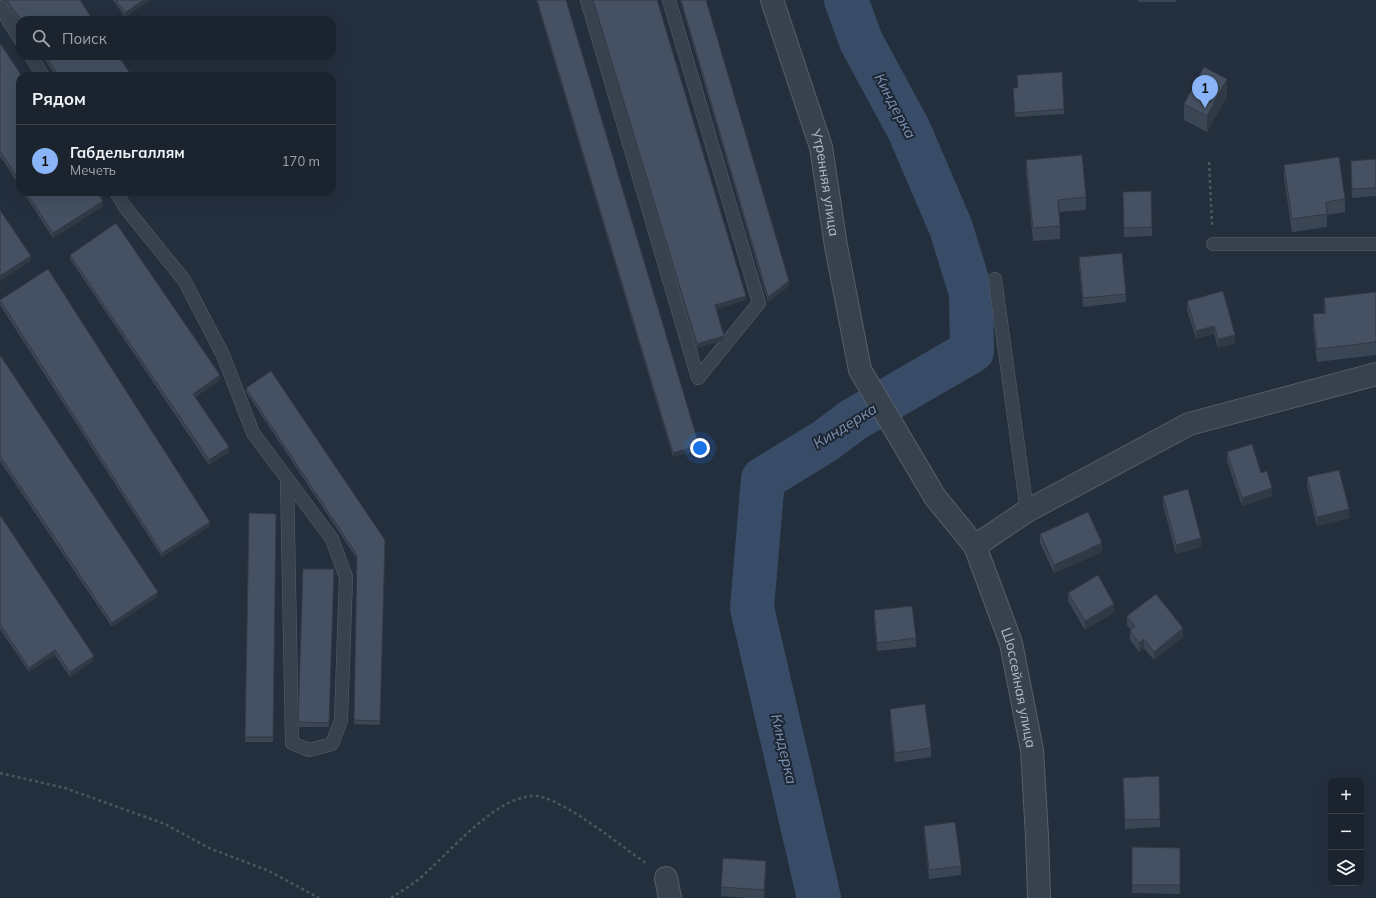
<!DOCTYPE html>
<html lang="ru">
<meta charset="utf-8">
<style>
body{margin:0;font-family:Mulish,sans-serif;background:#282f3a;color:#f1f3f6}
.controls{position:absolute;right:12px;bottom:12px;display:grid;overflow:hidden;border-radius:8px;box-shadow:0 4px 16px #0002}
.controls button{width:36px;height:36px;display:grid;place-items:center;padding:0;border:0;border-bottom:1px solid #39404a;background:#1b232e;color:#f1f3f6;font:20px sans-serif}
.you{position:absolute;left:700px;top:448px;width:14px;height:14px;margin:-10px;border:3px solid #fff;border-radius:50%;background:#1a73e8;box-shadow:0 0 0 6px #1a73e833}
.badge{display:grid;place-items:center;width:26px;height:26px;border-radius:50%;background:#8ab4f8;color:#111;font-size:13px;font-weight:700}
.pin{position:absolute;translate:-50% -33px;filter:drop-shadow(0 1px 2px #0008)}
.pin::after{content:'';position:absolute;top:21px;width:14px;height:12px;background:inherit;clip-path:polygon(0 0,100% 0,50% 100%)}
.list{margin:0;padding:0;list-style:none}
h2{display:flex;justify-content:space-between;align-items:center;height:52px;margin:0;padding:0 16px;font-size:17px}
h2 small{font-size:13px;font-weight:400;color:#a0a4aa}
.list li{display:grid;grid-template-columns:26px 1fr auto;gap:12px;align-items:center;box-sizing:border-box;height:72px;padding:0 16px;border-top:1px solid #39404a}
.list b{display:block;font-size:15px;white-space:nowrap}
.list p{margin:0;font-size:13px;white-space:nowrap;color:#a0a4aa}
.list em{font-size:13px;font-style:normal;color:#a0a4aa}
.icon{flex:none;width:22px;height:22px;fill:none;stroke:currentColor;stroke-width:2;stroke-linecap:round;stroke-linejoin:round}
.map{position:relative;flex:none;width:1376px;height:898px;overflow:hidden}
.search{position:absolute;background:#1b232e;box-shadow:0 4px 16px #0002;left:16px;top:16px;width:320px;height:44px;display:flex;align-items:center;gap:10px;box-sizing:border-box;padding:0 14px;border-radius:12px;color:#a0a4aa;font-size:15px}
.panel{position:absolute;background:#1b232e;box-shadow:0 4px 16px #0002;left:16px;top:72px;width:320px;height:124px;border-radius:12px}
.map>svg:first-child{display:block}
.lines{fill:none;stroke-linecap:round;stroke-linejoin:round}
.river{stroke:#394c67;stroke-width:44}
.service-casing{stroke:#565f6c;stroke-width:14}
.minor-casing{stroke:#565f6c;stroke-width:24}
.tertiary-casing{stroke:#565f6c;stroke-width:24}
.path{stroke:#44595c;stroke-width:2.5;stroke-dasharray:3 3;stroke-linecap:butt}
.service{stroke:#38414e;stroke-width:13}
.minor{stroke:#38414e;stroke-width:22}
.tertiary{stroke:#38414e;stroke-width:22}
.wall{fill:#3b4654}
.shaded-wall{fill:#303945}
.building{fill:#455162;stroke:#303945}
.labels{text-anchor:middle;stroke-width:4;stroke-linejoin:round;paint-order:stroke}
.street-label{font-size:14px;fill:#b4bcc9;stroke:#1d2633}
.water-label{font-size:15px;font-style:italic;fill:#7c92b1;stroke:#1d2633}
</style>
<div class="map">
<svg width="1376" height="898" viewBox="0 0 1376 898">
<rect width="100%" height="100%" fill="#242f3e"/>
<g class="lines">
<path class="river" d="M819,898L752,608L763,479L825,441L853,420L972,351L971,293L951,228L909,130L861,41L846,0"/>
<defs>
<g id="service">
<path d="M587,0L698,378L759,303L669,0"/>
<path d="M0,7L20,39"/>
<path d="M31,56L43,76"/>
<path d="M116,192L125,207L184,280L223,355L253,433L332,539L346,577L341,720L332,744L309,750L292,743L287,478"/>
<path d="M1213,244H1376"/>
<path d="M995,279L1027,511"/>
</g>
<path id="minor" d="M666,878L670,898"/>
<g id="tertiary">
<path id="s1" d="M772,0L821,147L836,246L860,370L935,497L975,546L1011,643L1032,750L1037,836L1039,898"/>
<path d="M975,546L1027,511L1189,424L1376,374"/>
</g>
</defs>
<use href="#service" class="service-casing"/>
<use href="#minor" class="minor-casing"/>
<use href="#tertiary" class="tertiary-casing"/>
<g class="path">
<path d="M1209,162L1212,225"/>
<path d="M0,773L65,788L165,824L209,848L269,871L319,898"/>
<path d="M391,898C400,892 410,886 419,879C447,856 502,787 542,797C571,805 621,846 647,864"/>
</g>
<use href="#service" class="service"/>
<use href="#minor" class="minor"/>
<use href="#tertiary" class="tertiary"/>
</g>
<g class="wall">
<path d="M4,0H80L93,20H20V24Z"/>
<path d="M113,0H150L125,17Z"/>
<path d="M536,0H566L699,449L673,457Z"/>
<path d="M592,0H657L746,300L716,309L724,340L697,348Z"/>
<path d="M680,0H706L789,286L768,302Z"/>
<rect x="1138" y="0" width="38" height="2"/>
<path d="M0,43L20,76V187L0,156Z"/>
<path d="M42,56H118L132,76H56Z"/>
<path d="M1017,75L1064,109V114L1015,117L1013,88H1017Z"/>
<path d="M1227,96L1207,132L1184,120V104Z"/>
<path d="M1376,159V196L1352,198L1351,161Z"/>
<path d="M1026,160L1086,197V210L1059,212L1060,226V239L1033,241L1026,173Z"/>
<path d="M1284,165L1345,199V212L1327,215V227L1292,232L1284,178Z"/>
<path d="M23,192H97L103,206L53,238Z"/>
<path d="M1123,201L1152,227V236L1124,237Z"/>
<path d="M70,255L220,380L195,397L229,452L209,465L70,259Z"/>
<path d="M1079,257L1126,294V302L1083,307L1079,266Z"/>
<path d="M1376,292V355L1317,362L1313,327V314L1324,313V298Z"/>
<path d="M0,300L210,526L162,557L0,305Z"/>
<path d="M1187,301L1235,343L1218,348L1214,334L1196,339L1187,310Z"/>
<path d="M0,355L158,596L112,627L0,461Z"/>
<path d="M246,388L385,540L380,725L354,724L357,559L246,392Z"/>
<path d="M1227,452L1261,473L1272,496L1242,506L1227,461Z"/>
<path d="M1307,477L1349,518L1317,526L1307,486Z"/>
<path d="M1163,496L1201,547L1176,554L1163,505Z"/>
<path d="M249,513L276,514L273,742H245Z"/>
<path d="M0,515L94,660L70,677L55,655L29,672L0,629Z"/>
<path d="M1040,534L1102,552L1054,573L1040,543Z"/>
<path d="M303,569H334L329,727H298Z"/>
<path d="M1068,593L1114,612L1085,630L1068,601Z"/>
<path d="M874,610L916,638V647L877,651L874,619Z"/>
<path d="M1127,616L1183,637L1154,660L1144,648L1139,652L1130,640V631L1131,630L1127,625Z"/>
<path d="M890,709L931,748V757L895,762L890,718Z"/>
<path d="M1123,778L1160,819V827L1125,829Z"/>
<path d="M924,826L961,866V875L929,879L924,834Z"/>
<path d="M1132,847L1180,848V894L1132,893Z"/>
<path d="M766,870L764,898H749L721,896V887Z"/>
</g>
<g class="shaded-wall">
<path d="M143,0H150L125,17V13Z"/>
<path d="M1227,79V96L1207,132V116Z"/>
<path d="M103,201V206L53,238V233Z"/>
<path d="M31,256V261L0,281V276Z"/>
<path d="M789,281V286L768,302V297Z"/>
<path d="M746,296V300L715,310V305Z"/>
<path d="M1214,326V334L1196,339V331Z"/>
<path d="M1235,335V343L1218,348V339Z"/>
<path d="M724,336V340L697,348V344Z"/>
<path d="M220,375V380L193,399V394Z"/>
<path d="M699,445V449L673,457V453Z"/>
<path d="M229,447V452L209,465V460Z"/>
<path d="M1272,488V496L1242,506V498Z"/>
<path d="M1349,509V518L1317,526V517Z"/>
<path d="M210,522V526L162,557V553Z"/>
<path d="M1201,538V547L1176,554V545Z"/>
<path d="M1102,543V552L1054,573V565Z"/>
<path d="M158,592V596L112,627V623Z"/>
<path d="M1114,604V612L1085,630V621Z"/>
<path d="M1183,628V637L1154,660V652Z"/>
<path d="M1144,639V648L1139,652V643Z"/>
<path d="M55,650V655L29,672V668Z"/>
<path d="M94,656V660L70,677V672Z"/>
<path d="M766,861V870L764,898V890Z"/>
</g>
<g class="building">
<path d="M7,0H80L93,20H21Z"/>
<path d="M116,0H143L125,13Z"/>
<path d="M537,0H566L699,445L673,453Z"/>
<path d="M593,0H657L746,296L715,305L724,336L697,344Z"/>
<path d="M681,0H706L789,281L768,297Z"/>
<path d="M0,43L22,76H20V182L0,151Z"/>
<path d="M45,56H118L132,76H59Z"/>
<path d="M1204,67L1227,79L1207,116L1184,104Z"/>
<path d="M1062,72L1064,109L1015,113L1013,88H1018L1017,75Z"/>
<path d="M1082,155L1086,197L1058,200L1060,226L1033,228L1026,160Z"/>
<path d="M1339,157L1345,199L1326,202L1327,214L1292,219L1284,165Z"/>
<path d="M1376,159V188L1352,189L1351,161Z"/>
<path d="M1151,191L1152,227L1124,228L1123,192Z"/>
<path d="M26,192H97L103,201L53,233Z"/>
<path d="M0,210L31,256L0,276Z"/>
<path d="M116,223L220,375L193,394L229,447L209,460L70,255Z"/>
<path d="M1122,253L1126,294L1083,298L1079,257Z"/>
<path d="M48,269L210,522L162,553L0,300Z"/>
<path d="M1223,291L1235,335L1218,339L1214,326L1196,331L1187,301Z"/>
<path d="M1376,292V342L1317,349L1313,314L1326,313L1324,298Z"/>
<path d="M0,355L158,592L112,623L0,456Z"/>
<path d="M271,371L385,540L380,721L354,720L357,555L246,388Z"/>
<path d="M1252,444L1261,473L1267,471L1272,488L1242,498L1227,452Z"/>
<path d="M1339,470L1349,509L1317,517L1307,477Z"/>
<path d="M1188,489L1201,538L1176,545L1163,496Z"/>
<path d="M1088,512L1102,543L1054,565L1040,534Z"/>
<path d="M249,513L276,514L273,737H245Z"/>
<path d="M0,515L94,656L70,672L55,650L29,668L0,624Z"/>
<path d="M303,569H334L329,723L298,722Z"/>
<path d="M1098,575L1114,604L1085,621L1068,593Z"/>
<path d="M1156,594L1183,628L1154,652L1144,639L1139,643L1130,631L1135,626L1127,616Z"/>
<path d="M912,606L916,638L877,643L874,610Z"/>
<path d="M925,704L931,748L895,753L890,709Z"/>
<path d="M1159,776L1160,819L1125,820L1123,778Z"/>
<path d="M955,822L961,866L929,870L924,826Z"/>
<path d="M1132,847L1180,848V885H1132Z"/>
<path d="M723,858L766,861L764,890L721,887Z"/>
</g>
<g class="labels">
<g class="street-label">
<text dy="5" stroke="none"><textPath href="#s1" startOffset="191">Утренняя улица</textPath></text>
<text dy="5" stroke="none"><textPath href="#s1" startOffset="741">Шоссейная улица</textPath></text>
</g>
<g class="water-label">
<text transform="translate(895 106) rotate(62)" y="5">Киндерка</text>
<text transform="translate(845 426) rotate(-32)" y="5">Киндерка</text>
<text transform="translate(784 749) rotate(77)" y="5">Киндерка</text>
</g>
</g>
</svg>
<div class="controls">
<button>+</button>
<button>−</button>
<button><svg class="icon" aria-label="layers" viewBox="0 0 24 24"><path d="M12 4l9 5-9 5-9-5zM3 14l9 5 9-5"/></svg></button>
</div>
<div class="you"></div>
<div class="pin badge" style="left:1205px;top:108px">1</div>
<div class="search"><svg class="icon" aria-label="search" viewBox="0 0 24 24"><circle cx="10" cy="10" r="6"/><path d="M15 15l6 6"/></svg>Поиск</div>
<section class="panel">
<h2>Рядом<small></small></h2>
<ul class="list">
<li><span class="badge">1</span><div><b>Габдельгаллям</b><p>Мечеть</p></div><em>170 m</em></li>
</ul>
</section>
</div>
